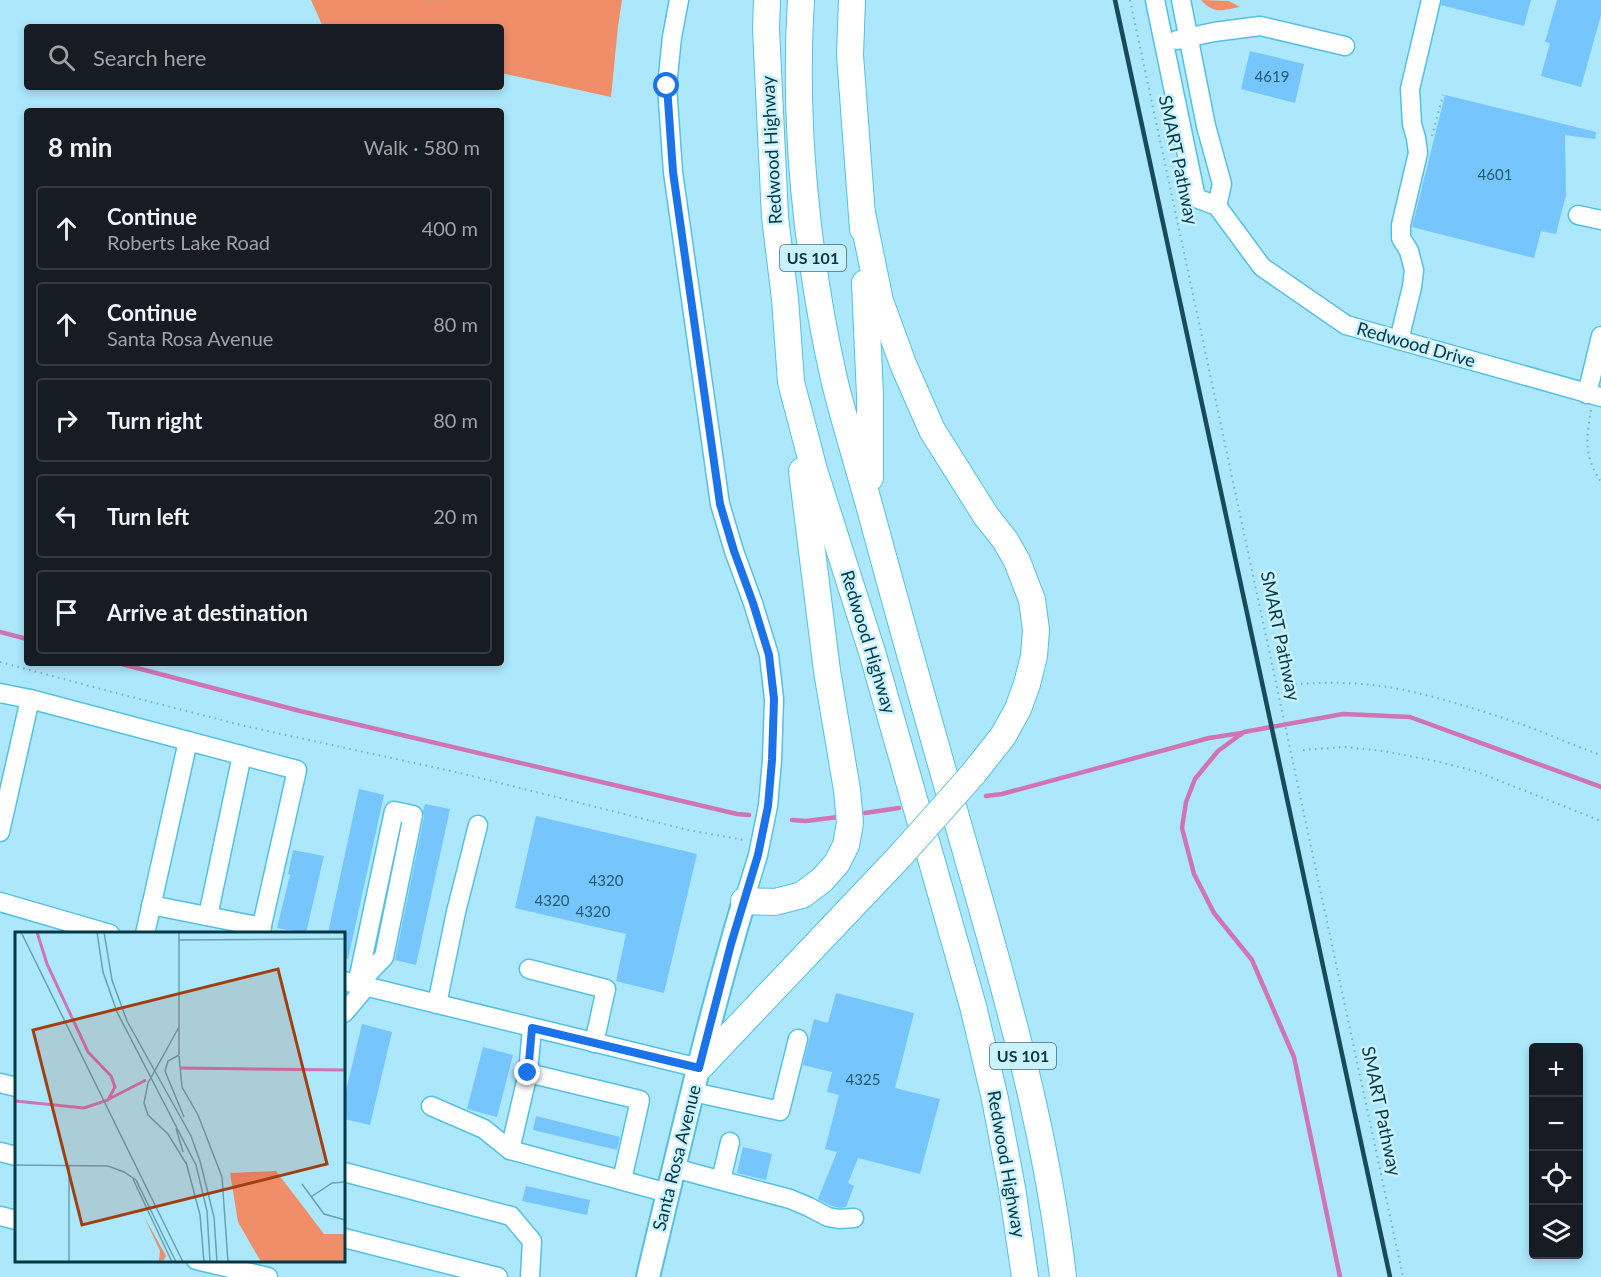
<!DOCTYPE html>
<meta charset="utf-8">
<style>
body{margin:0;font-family:Lato,sans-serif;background:#20242c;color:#f1f3f6}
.controls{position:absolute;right:18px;bottom:18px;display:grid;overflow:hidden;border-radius:6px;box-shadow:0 3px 9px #0003}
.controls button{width:54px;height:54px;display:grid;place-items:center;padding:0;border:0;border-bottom:2px solid #363941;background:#171b24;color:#f1f3f6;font:30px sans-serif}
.stop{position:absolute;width:18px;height:18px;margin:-14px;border:4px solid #1a73e8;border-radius:50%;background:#fff}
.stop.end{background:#1a73e8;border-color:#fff;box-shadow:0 2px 6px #0008}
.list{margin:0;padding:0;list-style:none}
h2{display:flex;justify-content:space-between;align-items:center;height:78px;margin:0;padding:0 24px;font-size:26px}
h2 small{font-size:20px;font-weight:400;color:#9ea1a6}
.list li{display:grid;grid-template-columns:39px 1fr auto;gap:18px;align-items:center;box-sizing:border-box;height:84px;margin:0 12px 12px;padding:0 12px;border:2px solid #363941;border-radius:6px}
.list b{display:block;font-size:22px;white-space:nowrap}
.list p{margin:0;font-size:20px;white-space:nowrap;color:#9ea1a6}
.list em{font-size:20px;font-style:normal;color:#9ea1a6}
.icon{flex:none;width:33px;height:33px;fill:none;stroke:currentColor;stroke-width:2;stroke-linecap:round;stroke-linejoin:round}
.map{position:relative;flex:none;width:1601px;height:1277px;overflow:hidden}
.search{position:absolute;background:#171b24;box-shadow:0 3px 9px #0003;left:24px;top:24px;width:480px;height:66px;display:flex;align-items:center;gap:15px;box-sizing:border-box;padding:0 21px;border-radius:6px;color:#9ea1a6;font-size:22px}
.panel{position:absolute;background:#171b24;box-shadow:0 3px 9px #0003;left:24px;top:108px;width:480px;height:558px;border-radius:6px}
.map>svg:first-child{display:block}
.green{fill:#f08e6a}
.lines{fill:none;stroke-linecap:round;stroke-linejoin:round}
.stream{stroke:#d174b3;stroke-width:4.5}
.building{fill:#76c5fc}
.minor-casing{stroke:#53c1e2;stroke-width:21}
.major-casing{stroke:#53c1e2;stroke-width:26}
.highway-casing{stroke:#53c1e2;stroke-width:28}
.path{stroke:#79b1c3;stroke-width:2;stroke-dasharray:1.5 4.5;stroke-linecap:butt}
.minor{stroke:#fff;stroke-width:18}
.major{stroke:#fff;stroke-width:22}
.highway{stroke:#fff;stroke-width:26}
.rail{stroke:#174b59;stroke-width:4.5}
.highway-bridge-casing{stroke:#53c1e2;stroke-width:28;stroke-linecap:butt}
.highway-bridge{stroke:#fff;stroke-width:26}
.route{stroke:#1a73e8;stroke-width:8}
.labels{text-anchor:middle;stroke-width:5;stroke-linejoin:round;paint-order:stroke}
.number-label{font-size:15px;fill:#215b73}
.shield{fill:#caf1fe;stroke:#40707c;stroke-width:1.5}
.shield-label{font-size:16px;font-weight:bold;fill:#053845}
.street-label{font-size:18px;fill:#053845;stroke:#caf1fe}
.inset-river{fill:none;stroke:#d174b3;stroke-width:3}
.inset-road{fill:none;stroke:#69a1b2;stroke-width:1.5}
.view{fill:#a33e11;fill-opacity:0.15;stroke:#a33e11;stroke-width:3}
.inset-edge{fill:none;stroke:#053845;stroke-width:3}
</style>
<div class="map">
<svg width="1601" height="1277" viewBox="0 0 1601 1277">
<rect width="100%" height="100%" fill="#ace7fb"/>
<g class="green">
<path d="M311,0H622L618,26L611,97L501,73V27H323Z"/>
<path d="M1201,0L1229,1L1240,7C1222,10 1215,15 1201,0Z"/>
</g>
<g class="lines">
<g class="stream">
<path d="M0,632L27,639"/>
<path d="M118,663L300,711L737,814L749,815"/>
<path d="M986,796L1002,794L1209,738L1242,733"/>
<path d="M865,813L899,808"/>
<path d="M792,820L806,821L838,817"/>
<path d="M1340,1277L1294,1057L1252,960L1214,913L1194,874L1182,828L1186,802L1195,779L1218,751L1244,732L1343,714L1410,717L1601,787"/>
</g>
</g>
<g class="building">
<path d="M1442,0H1531L1524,26L1441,5Z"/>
<path d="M1557,0H1601V15L1581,87L1541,76L1550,43L1545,42Z"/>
<path d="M1250,51L1304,64L1295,103L1241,89Z"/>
<path d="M1445,95L1596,132L1595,139L1565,135L1566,195L1556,234L1541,231L1534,258L1412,227Z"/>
<path d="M359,789L384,795L348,959L344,958V933H328Z"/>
<path d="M425,804L450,809L416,965L395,960L424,817L423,811Z"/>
<path d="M536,816L697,854L664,993L616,981L626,934L515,908Z"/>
<path d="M293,850L324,856L306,933L277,928L290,875L288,874Z"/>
<path d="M836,993L914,1013L895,1088L940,1099L920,1174L858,1158L848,1183L854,1186L846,1207L840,1208L832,1206L818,1199L837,1152L825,1149L839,1095L827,1092L832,1072L803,1065L814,1019L828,1023Z"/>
<path d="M362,1024L392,1032L370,1125L344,1119V1099Z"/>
<path d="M483,1047L513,1055L497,1117L467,1109Z"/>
<path d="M536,1116L620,1137L617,1150L533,1130Z"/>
<path d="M743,1147L772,1154L766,1180L737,1173Z"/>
<path d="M526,1186L590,1200L587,1215L522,1201Z"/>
</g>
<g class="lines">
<defs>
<g id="minor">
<path d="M679,0L672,37L667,86L673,172L720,504L734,551L753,603L769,655L774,699L772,760L768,806L758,855L744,901"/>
<path d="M1155,0L1196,198L1217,206L1262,267L1346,325L1601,397"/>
<path d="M1181,0L1206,126L1222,184L1217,206"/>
<path d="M1177,40L1214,32L1260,26L1345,46"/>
<path d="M1578,215L1601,220"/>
<path d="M1399,340L1412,287L1414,270L1409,251L1401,238V225L1418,153L1416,138L1412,124L1410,89L1431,0"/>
<path d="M1587,394L1601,336"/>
<path d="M0,693L30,699L297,770L260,934"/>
<path d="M394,811L413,815L384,957L357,985Z"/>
<path d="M0,832L30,699"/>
<path d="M0,902L110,934"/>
<path d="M151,905L262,927"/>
<path d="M208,916L242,755"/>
<path d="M145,934L188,741"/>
<path d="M529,969L606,989L594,1043"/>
<path d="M344,981L699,1068"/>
<path d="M437,1004L456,912L478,825"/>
<path d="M344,1013L366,987"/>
<path d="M532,1028L528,1073L510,1150L668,1193"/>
<path d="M528,1073L640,1100L622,1180"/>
<path d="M0,1083L16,1087"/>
<path d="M693,1092L780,1111L798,1039"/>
<path d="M431,1106L484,1129L510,1150"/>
<path d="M0,1152L16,1156"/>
<path d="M674,1168L790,1199L809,1207L828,1217L839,1219L854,1218"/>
<path d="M344,1172L511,1216L532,1241L530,1277"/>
<path d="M721,1180L730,1142"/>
<path d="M0,1216L16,1220"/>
<path d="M344,1238L498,1277"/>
<path d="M196,1260L268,1277"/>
</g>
<path id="major" d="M648,1277C678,1151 707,1025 744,901"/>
<g id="highway">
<path d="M767,0L766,29L775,217L785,299L791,382L814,470L873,655L973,1006L995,1099L1012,1188L1025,1277"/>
<path d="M801,0C793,124 807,258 834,379C845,424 859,468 871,512C904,635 939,757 974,880C1011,1010 1048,1141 1063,1277"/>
<path d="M852,0L850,55L863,229"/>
<path d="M862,213L880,301L903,364L932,430L986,516L1005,540L1017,561L1032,600L1036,630L1034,656L1027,684L1018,709L1003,736L973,774"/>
<path d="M865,283L870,396V478"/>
<path d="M744,901L775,902L802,895L822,880L837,863L846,845L850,823L847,790L827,671L802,471"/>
<path d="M699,1068L901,855"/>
</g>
</defs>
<use href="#minor" class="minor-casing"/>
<use href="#major" class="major-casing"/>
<use href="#highway" class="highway-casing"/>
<g class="path">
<path d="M429,0H439"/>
<path d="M1130,0L1403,1277"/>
<path d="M1432,136L1443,95"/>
<path d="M1591,410C1586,439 1584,457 1601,482"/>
<path d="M0,662L112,692L245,726L460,773L688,830L744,840"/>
<path d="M1289,685C1328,681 1369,682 1408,691C1450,700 1492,714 1532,728C1555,737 1578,747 1601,755"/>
<path d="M1303,750L1345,747L1383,751L1435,761L1475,771L1601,821"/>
</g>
<use href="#minor" class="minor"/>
<use href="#major" class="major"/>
<use href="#highway" class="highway"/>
<path class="rail" d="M1115,0L1390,1277"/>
<defs>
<path id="highway-bridge" d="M901,855L973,774"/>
</defs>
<use href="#highway-bridge" class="highway-bridge-casing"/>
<use href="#highway-bridge" class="highway-bridge"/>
</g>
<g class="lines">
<path class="route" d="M528,1073L532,1028L699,1068L731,944L758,855L768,806L772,760L774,699L769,655L753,603L734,551L720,504L673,172L667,86"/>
</g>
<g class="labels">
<g class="number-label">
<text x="1272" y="82">4619</text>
<text x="1495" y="180">4601</text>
<text x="606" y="886">4320</text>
<text x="552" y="906">4320</text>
<text x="593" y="917">4320</text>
<text x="863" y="1085">4325</text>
</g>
<g class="shield">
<rect x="780" y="245" width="66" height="26" rx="4.5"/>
<rect x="990" y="1043" width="66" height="26" rx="4.5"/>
</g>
<g class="shield-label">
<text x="813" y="264">US 101</text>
<text x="1023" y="1062">US 101</text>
</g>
<g class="street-label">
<text transform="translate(772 150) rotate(-93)" y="6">Redwood Highway</text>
<text transform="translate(1178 160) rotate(78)" y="6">SMART Pathway</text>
<text transform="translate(1416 345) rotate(16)" y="6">Redwood Drive</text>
<text transform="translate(1280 636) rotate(78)" y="6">SMART Pathway</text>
<text transform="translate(868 642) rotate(73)" y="6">Redwood Highway</text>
<text transform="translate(1381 1111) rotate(78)" y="6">SMART Pathway</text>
<text transform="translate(677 1158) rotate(-76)" y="6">Santa Rosa Avenue</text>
<text transform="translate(1006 1164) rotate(80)" y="6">Redwood Highway</text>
</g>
</g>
<g transform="translate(15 932)">
<rect width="330" height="330" fill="#ace7fb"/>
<path d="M261,239L309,302H330V330H246L223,290L215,241ZM125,277L151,324L149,328L144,329L145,319L127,280L122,279Z" fill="#f08e6a"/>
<path class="inset-river" d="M166,136L330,138M94,167L131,148M0,169L69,176L93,168L100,155L96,144L73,120L32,32L22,0"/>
<path class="inset-road" d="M6,0L168,330M82,0L88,40L102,80L181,233L192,279L195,330M89,0L97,48L112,89L176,204L185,229L199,285L202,330M164,8L330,7M164,95L133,151L129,171L133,183L153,202L172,233M164,123V0M164,123L153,129L150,139L169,185M164,124L167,155L183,183L207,245L213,330M161,196L168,220M171,230L185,283L189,330M0,233L93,234L109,240L121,248L161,330M54,233V330M118,247L157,330M287,252L309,282L330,288M296,265L317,251L330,250"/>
<path class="view" d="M263,37L312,232L67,293L18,98Z"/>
<rect width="330" height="330" class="inset-edge"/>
</g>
</svg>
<div class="controls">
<button>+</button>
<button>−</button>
<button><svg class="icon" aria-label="locate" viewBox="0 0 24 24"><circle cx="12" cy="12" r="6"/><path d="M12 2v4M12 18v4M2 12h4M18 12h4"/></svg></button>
<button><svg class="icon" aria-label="layers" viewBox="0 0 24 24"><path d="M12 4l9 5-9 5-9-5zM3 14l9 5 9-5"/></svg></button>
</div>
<div class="stop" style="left:667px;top:86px"></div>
<div class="stop end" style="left:528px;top:1073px"></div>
<div class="search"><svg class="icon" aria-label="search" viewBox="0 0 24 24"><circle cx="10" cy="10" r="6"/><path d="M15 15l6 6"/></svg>Search here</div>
<section class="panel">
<h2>8 min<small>Walk · 580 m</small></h2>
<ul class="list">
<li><svg class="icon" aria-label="ahead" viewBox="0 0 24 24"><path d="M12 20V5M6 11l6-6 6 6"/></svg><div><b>Continue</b><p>Roberts Lake Road</p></div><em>400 m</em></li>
<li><svg class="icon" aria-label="ahead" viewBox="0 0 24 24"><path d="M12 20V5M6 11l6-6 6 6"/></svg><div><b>Continue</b><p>Santa Rosa Avenue</p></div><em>80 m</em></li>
<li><svg class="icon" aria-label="right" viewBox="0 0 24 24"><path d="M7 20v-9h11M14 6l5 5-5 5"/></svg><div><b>Turn right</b></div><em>80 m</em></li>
<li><svg class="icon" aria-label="left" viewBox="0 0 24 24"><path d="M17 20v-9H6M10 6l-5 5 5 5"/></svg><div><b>Turn left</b></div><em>20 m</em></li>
<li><svg class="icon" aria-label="arrive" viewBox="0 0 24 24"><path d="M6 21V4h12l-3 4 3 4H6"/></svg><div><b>Arrive at destination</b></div></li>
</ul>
</section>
</div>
